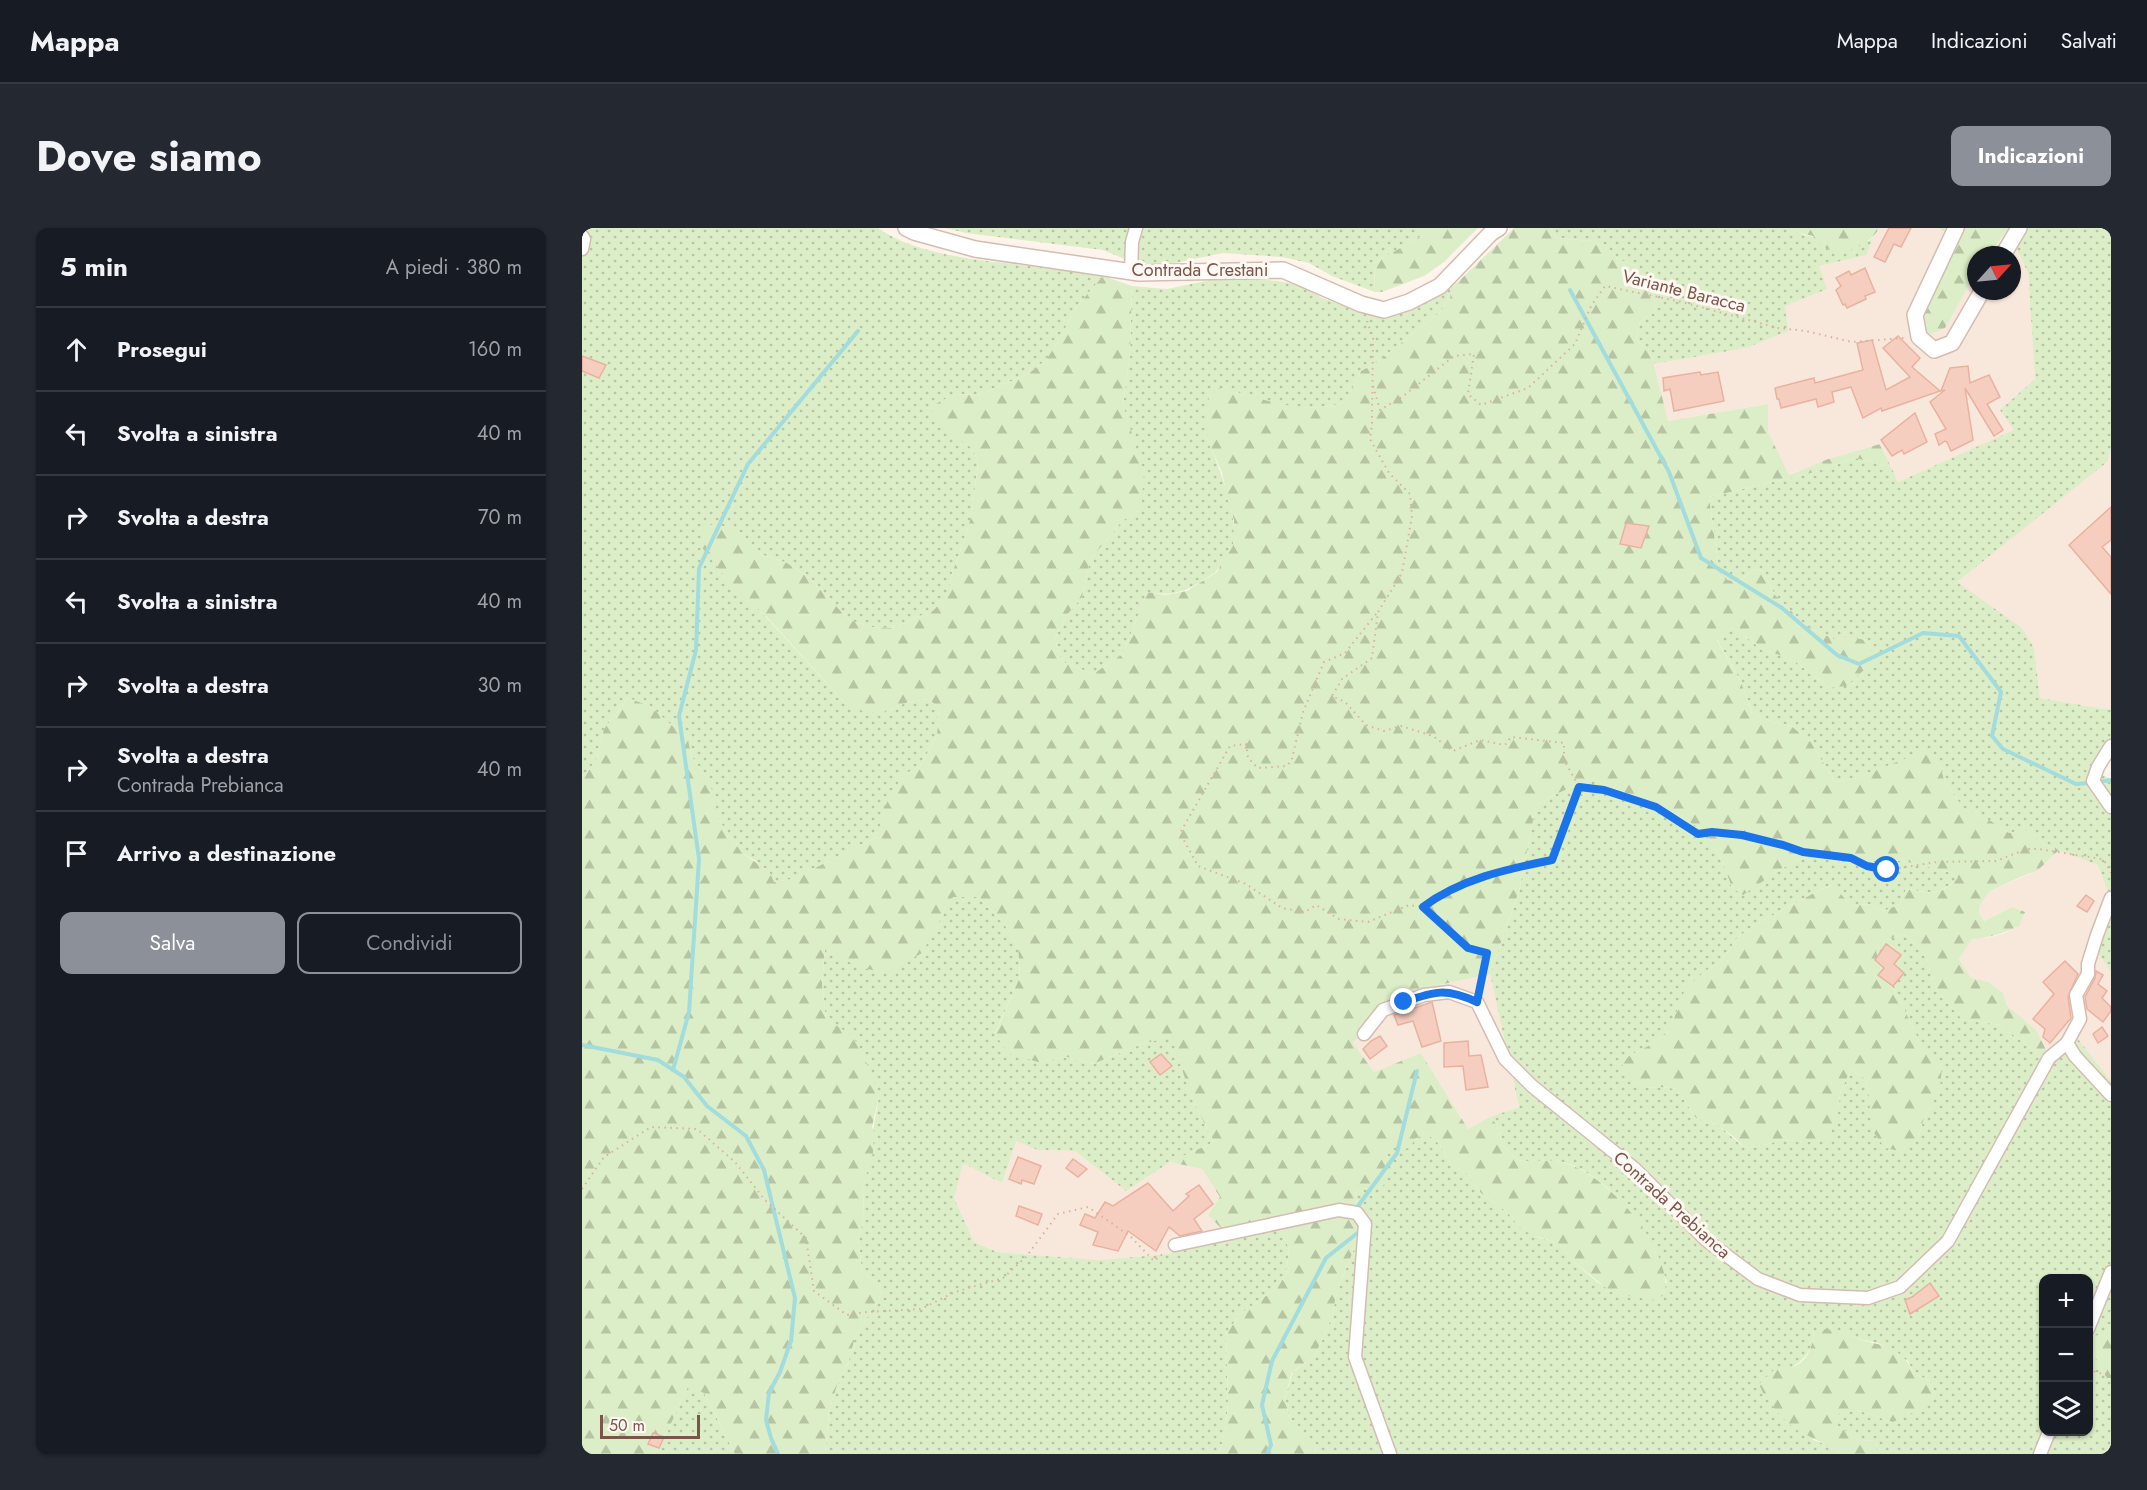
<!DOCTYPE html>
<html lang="it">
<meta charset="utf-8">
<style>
body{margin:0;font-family:Jost,sans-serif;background:#242831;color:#f1f3f6}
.controls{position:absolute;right:18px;bottom:18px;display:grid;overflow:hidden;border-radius:12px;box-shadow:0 2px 4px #0004}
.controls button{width:54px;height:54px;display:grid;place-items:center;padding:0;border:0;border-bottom:2px solid #363941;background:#171b24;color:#f1f3f6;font:30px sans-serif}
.compass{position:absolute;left:1385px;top:18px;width:54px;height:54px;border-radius:50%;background:#171b24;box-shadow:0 2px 4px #0004;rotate:63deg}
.scale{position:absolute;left:18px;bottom:15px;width:100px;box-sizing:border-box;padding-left:6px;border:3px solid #7c554a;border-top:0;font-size:16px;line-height:21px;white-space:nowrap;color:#7c554a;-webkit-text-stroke:4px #fff8f3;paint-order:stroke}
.stop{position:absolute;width:18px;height:18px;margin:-14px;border:4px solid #1a73e8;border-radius:50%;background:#fff}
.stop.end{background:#1a73e8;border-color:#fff;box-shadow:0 2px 6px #0008}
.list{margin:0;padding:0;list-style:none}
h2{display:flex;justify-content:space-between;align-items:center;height:78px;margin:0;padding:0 24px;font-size:26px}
h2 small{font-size:20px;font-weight:400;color:#9ea1a6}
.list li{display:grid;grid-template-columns:39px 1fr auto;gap:18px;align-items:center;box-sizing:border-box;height:84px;padding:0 24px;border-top:2px solid #363941}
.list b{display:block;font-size:22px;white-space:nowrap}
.list p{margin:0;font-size:20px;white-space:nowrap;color:#9ea1a6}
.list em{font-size:20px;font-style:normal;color:#9ea1a6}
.actions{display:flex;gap:12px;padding:18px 24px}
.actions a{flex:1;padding:14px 0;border:2px solid #8c9099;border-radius:12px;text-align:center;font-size:21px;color:#8c9099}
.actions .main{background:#8c9099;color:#fff}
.icon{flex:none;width:33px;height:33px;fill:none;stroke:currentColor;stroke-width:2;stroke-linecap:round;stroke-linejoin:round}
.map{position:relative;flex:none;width:1529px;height:1226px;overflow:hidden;border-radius:12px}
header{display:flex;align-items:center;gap:36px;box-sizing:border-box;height:84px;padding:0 30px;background:#171b24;border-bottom:2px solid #363941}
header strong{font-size:28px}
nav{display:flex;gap:33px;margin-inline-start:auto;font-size:21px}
.intro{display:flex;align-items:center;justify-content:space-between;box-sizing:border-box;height:144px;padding:0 36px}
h1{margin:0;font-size:42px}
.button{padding:15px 27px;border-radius:12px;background:#8c9099;color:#fff;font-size:21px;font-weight:700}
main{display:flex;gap:36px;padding:0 36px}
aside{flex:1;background:#171b24;border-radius:12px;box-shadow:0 2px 4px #0004}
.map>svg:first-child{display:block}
.residential{fill:#f8e7db}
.grass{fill:url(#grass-dots);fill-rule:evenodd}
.forest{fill:url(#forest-firs)}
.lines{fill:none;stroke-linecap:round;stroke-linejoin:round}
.stream{stroke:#a2dcdd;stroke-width:4}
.building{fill:#f6cec0;stroke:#eab19f;stroke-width:1.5}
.minor-casing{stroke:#d5bcb1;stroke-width:15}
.tertiary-casing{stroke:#d5bcb1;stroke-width:18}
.path{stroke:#dcb0a2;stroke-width:2;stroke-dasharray:1.5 4.5;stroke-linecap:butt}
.minor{stroke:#fff;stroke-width:12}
.tertiary{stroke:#fff;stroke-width:15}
.route{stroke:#1a73e8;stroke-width:8}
.labels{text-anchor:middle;stroke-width:6;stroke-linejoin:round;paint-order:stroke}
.street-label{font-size:18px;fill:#7c554a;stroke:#fff8f3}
</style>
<header>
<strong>Mappa</strong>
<nav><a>Mappa</a><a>Indicazioni</a><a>Salvati</a></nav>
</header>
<div class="intro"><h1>Dove siamo</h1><a class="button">Indicazioni</a></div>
<main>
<aside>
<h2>5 min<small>A piedi · 380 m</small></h2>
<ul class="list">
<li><svg class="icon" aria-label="ahead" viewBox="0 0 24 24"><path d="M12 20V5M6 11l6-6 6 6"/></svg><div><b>Prosegui</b></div><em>160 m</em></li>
<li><svg class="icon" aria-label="left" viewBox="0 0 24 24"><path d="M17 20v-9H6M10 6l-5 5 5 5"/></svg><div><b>Svolta a sinistra</b></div><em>40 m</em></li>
<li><svg class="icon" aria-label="right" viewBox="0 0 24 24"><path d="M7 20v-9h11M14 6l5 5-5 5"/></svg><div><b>Svolta a destra</b></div><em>70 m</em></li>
<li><svg class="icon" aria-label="left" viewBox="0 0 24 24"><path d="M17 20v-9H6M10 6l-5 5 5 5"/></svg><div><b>Svolta a sinistra</b></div><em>40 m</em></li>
<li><svg class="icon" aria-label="right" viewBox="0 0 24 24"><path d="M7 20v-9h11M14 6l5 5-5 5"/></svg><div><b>Svolta a destra</b></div><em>30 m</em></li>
<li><svg class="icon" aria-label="right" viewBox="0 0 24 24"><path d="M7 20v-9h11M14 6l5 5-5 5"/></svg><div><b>Svolta a destra</b><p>Contrada Prebianca</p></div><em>40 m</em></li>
<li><svg class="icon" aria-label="arrive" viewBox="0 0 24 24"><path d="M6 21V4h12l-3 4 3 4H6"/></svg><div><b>Arrivo a destinazione</b></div></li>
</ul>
<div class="actions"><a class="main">Salva</a><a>Condividi</a></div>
</aside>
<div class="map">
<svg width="1529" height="1226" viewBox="0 0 1529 1226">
<defs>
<pattern id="grass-dots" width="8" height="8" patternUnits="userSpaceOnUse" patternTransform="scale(1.5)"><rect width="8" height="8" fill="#dceec7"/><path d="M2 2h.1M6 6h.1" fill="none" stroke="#b7c4a4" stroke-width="1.8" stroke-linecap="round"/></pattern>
<pattern id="forest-firs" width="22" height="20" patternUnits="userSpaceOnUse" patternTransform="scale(1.5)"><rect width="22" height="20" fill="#dceec7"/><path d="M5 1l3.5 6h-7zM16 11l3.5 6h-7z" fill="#b7c4a4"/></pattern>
</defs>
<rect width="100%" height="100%" fill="#fef4eb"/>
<g class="residential">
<path d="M1298,0H1355L1366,6L1390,49L1394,44V63H1430V27H1407L1426,3L1446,45L1453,151L1433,202L1316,254L1298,216L1246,231L1206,247L1186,204L1185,176L1086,193L1072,136L1164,120L1237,38L1285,27L1291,9Z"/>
<path d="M1529,221V482L1458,470L1452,420L1400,373L1375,354L1524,234Z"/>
<path d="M1477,622L1516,637L1529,674L1514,722L1529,744V853L1489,802L1468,830L1432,785L1425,778L1421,765L1407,754L1389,750L1377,731L1390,710H1405L1421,706L1437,698L1430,679L1402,693L1397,685L1398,677L1408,663L1455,643Z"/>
<path d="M908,746L937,879L908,889L886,901L839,825L792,844L771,815L811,767Z"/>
<path d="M434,912L456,922L493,923L544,963L588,934L620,941L638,969L644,1005L586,1026L518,1032L415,1024L392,1014L372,970L380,934L420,955Z"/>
</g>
<g class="grass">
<path d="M0,0H296C339,31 419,34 470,40C487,42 505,42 521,48L495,78L477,112L464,132L446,146L397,167L372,166L396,235L390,284L384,308L369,348L368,364L352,382L310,400L290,399L267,392L229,351L205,335L181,327L150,299L123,297L171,375L263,475L301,484L326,474L347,471L357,481L355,507L346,524L338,538L321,547L297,590L301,606L211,651L192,654L174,633L160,625L136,591L123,548L110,529L105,508L88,496L68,478L46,470L22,501L14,533L0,549Z"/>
<path d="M363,0H841V7L792,35L793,64L750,48L727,35L700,29L641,25L583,37L550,34L521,22L384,5Z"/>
<path d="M969,0H1210C1223,13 1267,12 1287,13L1291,9L1285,27L1237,38L1245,61L1203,78L1206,103L1164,120L1072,136L1070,128L1054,111L1058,94L1072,84L1073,68L1052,37L1036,31L1024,18L1009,13L974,10Z"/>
<path d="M1434,0H1529V221L1525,234L1375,354L1440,400L1452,420L1458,470L1529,482V520L1518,546L1529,551V674L1516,637L1465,618L1442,602L1427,605L1409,593L1382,581L1363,555L1359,541L1347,522L1275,550L1253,554L1228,513L1209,498L1188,493L1170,485L1159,454L1135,411L1151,399L1182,423L1198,427L1214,434L1247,460L1278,444L1290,433L1286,412L1270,410L1252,411L1224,398L1193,367L1181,343L1173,341L1155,355L1138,349L1127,269L1233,244L1273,230L1309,239L1316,254L1432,202L1418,182L1453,151L1446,45L1426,3Z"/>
<path d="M643,49L696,53L718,57L740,70L790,88H803L853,69L869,59L868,71L858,84L794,135L779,143L763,174C728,186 688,177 655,164L627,216C637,237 658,295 651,318C647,332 634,345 622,352C601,365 589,368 565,364L541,426L511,446L479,433L473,410L485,387L500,369L508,332L540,293L559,280L541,176L548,125L550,58L585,61Z"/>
<path d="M1011,550L1024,558L1076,576L1123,603L1141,635L1150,660L1179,653L1213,633L1229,627L1251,633L1279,635L1303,631L1326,634L1370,645L1376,650C1354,669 1351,665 1324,661L1318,676L1302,683L1287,676L1270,678L1249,657L1232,665L1171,698L1155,710L1140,733L1122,744L1095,786L1087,804L1070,816L1047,828L1064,860L1080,859L1095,861L1114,890L1136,897L1163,920L1187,916L1200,911L1221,914L1256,885L1258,865L1269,841L1283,851L1287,868L1337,908L1343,886L1349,879L1360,840L1343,826L1316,768L1300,742L1294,723L1304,712L1322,706L1342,724L1355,763L1380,791L1418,797L1450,821L1468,829L1489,802L1529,853V1104L1527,1102L1525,1150H1529V1226H1293L1295,1213L1278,1212L1255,1198L1256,1185L1275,1182L1311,1194L1352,1165L1347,1152L1332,1146L1326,1133L1296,1115L1276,1111L1258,1103L1232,1105C1230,1124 1222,1132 1206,1142L1231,1212L1248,1218L1262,1226H734L733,1216L707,1190L703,1169L711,1144L730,1130L739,1115L750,1088L755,1063L774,1016L778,991L773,965L782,960L792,962L804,937V927L808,918L833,911L842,906L851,910L858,917L869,936L887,947L899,965L925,984L939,1000L958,1010L977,1016L990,1032L1015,1054L1033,1065L1085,1055C1081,1045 1079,1034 1074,1024C1058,990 1023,949 987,936C971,930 953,935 936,932L921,918L915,897L908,889L937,879L908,746L937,663L954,577L974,566ZM1462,1050H1506V1204H1462Z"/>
<path d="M371,669H397L422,696L436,718L438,749L413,805L456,834L485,829L511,836L560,816L593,807C600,850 612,876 632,914L588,934L544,963L493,923L456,922L434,913L420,955L381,935L372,970L392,1014L415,1024L518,1032L586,1026L677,991L700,1003L707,1021L704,1046L694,1061L658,1086L644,1106L646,1176L643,1204L637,1226H243L247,1184L256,1154L266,1136L273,1109L300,1066L292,1053L280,1043L276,1009L281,994L282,955L297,868L244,791L240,756L243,719L355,696Z"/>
<path d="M1529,675V744L1514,722Z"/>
<path d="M106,1158L122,1165L153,1226H71L86,1202Z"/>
</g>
<g class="forest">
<path d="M841,0H896L862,34L842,48L800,64H793L792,35L841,7Z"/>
<path d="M932,0H969L974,10L1009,13L1024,18L1036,31L1052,37L1073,68L1072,84L1058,94L1054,111L1070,128L1086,193L1186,176V204L1207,247L1246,231L1298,216L1309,239L1273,230L1233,244L1127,269L1138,349L1155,355L1173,341L1181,343L1193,367L1224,398L1252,411L1270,410L1286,412L1291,434L1264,458L1247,460L1214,434L1198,427L1182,423L1151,399L1135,412L1159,454L1170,485L1188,493L1209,498L1228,513L1253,554L1275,550L1347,521L1359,541L1363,555L1382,581L1409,593L1427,605L1442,601L1465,618L1477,622L1455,643L1443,647L1408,663L1398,677L1397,685L1402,693L1430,679L1443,684L1437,698C1422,705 1408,710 1390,711L1377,731L1389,750L1407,754L1421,765L1425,778L1454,802L1468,830L1450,821L1418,797L1380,791L1355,763L1342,724L1322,706L1304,712L1294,723L1300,743L1316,768L1343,825L1360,840L1358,859L1349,879L1343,886L1337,908L1322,924L1303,920L1289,901L1287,868L1283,851L1269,841L1258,865L1256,885L1246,912L1221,914L1200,911L1187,916L1163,920L1152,909L1136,897L1114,890L1095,861L1080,859L1064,860L1046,852L1040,836L1047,828L1070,816L1087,804L1103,761L1122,744L1140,733L1155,710L1171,698L1232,665L1250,657L1270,678L1287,676L1302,683L1318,676L1324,661C1349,665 1356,669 1376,650L1370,645L1326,634L1303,631L1279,635L1251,633L1229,627L1213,633L1194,644L1161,667L1150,660L1141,635L1123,603L1076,576L1024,558L1011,550L974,566L954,577L937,663L908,746L811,767L771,815L792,844L839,825L886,901L908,889L915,897L921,918L936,932C952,935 970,930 986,936C1028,950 1090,1020 1083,1066L1074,1072L1064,1071L1033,1065L1024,1060L990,1032L977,1016L948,1006L939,1000L925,984L899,965L887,947L869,936L858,917L851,910L842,906L833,911L828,920L818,921L808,918L804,927L806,948L801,958L792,962L782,960L773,965L778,991L774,1016L755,1063L750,1088L739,1115L730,1130L710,1144L703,1169L707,1190L733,1216L734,1226H637L643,1204L646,1176L644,1106L658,1086L694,1061L704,1046L707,1021L700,1003L677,991L644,1005L626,987L638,969L620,941L588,934L632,914C612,876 600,850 592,808L560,816L511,836L485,829L456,834L426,825L413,806L438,749L436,718L422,696L397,669H371L340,725L305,745L276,739L243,720L240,756L244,791L271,808L287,840L297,868L290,899L292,903L291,925L282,955L281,994L276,1009L280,1043L292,1053L300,1066L273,1109L266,1136L256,1154L247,1184L243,1226H153L122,1165L106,1159L86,1202L71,1226H0V549L14,533L22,501L46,470L68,478L88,496L105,508L110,529L123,548L132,566L136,591L160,625L187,643L192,654L211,651L301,606L296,590L321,547L338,538L346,524L355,507L357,481L347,471L326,474L301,484H283L263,475L182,386L154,363L118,317L123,296L150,299L181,327L205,335L229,351L267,392L290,399L310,400L352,382L368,363L369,348L384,308L390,284L396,235L391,221L357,197L348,179L372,166L397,167L446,146L464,132L477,112L495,78L521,48L550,58L548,125L541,176L562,246L559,281L540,293L508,332L500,369L485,387L473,410L479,433L511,446L541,426L565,364L583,367L605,363L635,344L651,318L652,292L645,270L640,244L627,216L624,189L627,169L637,160C680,169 718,189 763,174L779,143L794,135L858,84L868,71L869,59L877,53Z"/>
<path d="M1210,0H1298C1281,23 1250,35 1231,8L1214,4Z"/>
<path d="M1355,0H1427L1407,27H1394V44L1363,100L1340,109L1337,88L1366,5Z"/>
<path d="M1240,1101C1246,1102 1253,1101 1259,1103C1265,1105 1270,1109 1276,1111C1303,1119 1319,1117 1332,1146L1347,1152L1352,1165L1345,1178L1311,1194L1275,1182L1256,1186V1198L1278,1212L1295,1213L1293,1226H1262L1211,1200L1195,1184L1181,1165L1177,1156L1193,1141C1218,1143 1229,1129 1232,1105Z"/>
<path d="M1528,1102L1529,1104V1150H1525L1512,1127L1513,1108Z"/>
</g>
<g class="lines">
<g class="stream">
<path d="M988,62L1087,244L1119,330L1200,380L1255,427L1277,436L1341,405L1377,408L1419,464L1410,508L1421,521L1494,556L1506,555"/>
<path d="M1517,554L1529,552"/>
<path d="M0,817L76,832L102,849L125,878L164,908L182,942L213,1070L209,1113L198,1144L187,1165L184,1192L189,1210L196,1226"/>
<path d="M91,842L107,784L117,631L97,488L114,422L117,340L166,236L276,103"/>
<path d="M776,978L815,925L835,843"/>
<path d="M685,1226L689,1217L680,1177L690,1133L744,1030L778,1003"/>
</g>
</g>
<g class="building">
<path d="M1307,0H1329L1319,19L1312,16L1303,34L1292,29Z"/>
<path d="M1283,40L1293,64L1283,68L1284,71L1265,80L1263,76L1261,77L1254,62L1259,58L1254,50L1267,43L1269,47Z"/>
<path d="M1316,108L1338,130L1330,139L1358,163L1300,183L1299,180L1281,190L1269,159L1250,164L1252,174L1236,179L1234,171L1199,180L1197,171H1195L1193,160L1232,150L1233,155L1281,142L1275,115L1290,112L1304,162L1328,149L1301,120Z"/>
<path d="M0,128L24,137L17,150L0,143Z"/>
<path d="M1386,138L1388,155L1407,147L1418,169L1405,176L1421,202L1412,208L1383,160L1391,212L1369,223L1365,214L1363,213L1357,217L1353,206L1364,201L1348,174L1363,162L1359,163L1368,140Z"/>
<path d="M1118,144L1119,147L1136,144L1142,173L1092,183L1088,161L1082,163L1081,150Z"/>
<path d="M1333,185L1345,214L1322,226L1320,222L1310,228L1299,212Z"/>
<path d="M1529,279V312L1520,319L1529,329V366L1487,317Z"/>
<path d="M1044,295L1067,298L1059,320L1038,316Z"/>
<path d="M1504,667L1512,673L1505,684L1495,678Z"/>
<path d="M1304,716L1319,727L1312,736L1322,745L1311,758L1296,747L1302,740L1293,732Z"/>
<path d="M1483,733L1496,746L1486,768L1489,790L1468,815L1461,809L1463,801L1451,791L1472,766L1461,754Z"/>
<path d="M1514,743L1521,747L1516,756L1525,763L1520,770L1529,779V783L1521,794L1505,781L1503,769L1513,750Z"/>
<path d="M850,774L859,813L840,819L831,793L816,797L812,787Z"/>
<path d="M1520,799L1526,808L1516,815L1511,806Z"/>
<path d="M798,808L805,818L788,831L781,821L789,813Z"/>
<path d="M886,813L887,828L899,827L906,859L884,862L881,838L862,839V815Z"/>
<path d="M579,826L590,838L578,847L568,834Z"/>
<path d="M436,929L459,938L452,956L440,952L439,956L427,951Z"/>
<path d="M491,931L505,941L496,949L484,940Z"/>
<path d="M566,955L591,983L607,968L604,966L617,957L631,976L612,991L620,1003L598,1008L587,999L574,1023L546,1003L536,1023L511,1017L516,1004L498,997L503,986L513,990L523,974L531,978Z"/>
<path d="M437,978L460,986L456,997L434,988Z"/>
<path d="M1348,1055L1357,1068L1328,1086L1323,1072L1330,1069Z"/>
<path d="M71,1205L82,1209L77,1220L66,1216Z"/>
</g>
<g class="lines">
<defs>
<g id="minor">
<path d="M0,8L2,11L0,21"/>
<path d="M549,44L550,14L554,0"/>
<path d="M1529,518L1516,539L1511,553L1529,579"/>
<path d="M782,806L801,782L842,767L867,764L895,774L923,831L950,858L1053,941L1124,1012L1176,1051L1218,1067L1286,1070L1318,1059L1366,1013L1467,830L1485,815L1498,791L1494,767L1506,746V736L1515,707L1529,670"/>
<path d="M1485,815L1493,828L1529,867"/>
<path d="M593,1017L757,982L775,985L783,996L773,1129L808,1226"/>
<path d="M1506,1101L1529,1044"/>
<path d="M1458,1226L1467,1204"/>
</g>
<g id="tertiary">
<path d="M324,0L332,4L393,21L557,45L701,42L779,76L802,82L827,74L858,58L909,5L917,0"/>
<path d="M1374,0L1333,87L1337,109L1352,122L1370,115L1400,63"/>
<path d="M1421,27L1437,0"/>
</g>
</defs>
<use href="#minor" class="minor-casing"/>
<use href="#tertiary" class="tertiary-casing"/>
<g class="path">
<path d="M785,93L791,110L790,196L788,211L807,245L828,266L830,288L820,345L796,384L790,430L760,451L750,468L763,474L784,497L802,503L819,498L851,508L871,523L898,512L923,517L929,509L982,515V532L997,559L970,632C925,640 878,651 841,679"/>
<path d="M791,158L798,182L820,169L872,128L892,126L886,166L899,177L946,160L993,116L1009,78L1023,58L1100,74L1196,100L1224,103L1270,114L1322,110"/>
<path d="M794,386L763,425L742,434L721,484L710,531L705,538L676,540L666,530L664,516L648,518L598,605L616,638L664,656L700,680L723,684L734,677L757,691L786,694L827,677L841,679L886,720L905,725L897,763"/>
<path d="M997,559L1021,563L1074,579L1116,606L1130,605L1160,607L1201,617L1221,624L1269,630L1285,638L1305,642L1355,634L1414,633L1445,621H1457L1519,631L1524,635L1529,645"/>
<path d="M0,961L22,929L69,899L115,901L153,934L183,972L224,1010L232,1063L265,1087L284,1084L339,1081L373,1064L421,1050L444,1029L476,986L506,979L548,1008L572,1033L583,1024"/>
<path d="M1506,1142L1529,1148"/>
</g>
<use href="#minor" class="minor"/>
<use href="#tertiary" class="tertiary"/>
</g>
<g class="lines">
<path class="route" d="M822,774C853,763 864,760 895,774L905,725L886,720L841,679C878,651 925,641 970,632L997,559L1022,562L1074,579L1116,606L1130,604L1160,607L1201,617L1221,624L1269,630L1285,638L1305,642"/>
</g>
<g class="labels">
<g class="street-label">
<text x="618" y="48">Contrada Crestani</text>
<text transform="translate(1102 63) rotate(14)" y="6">Variante Baracca</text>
<text transform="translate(1090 977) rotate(42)" y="6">Contrada Prebianca</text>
</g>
</g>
</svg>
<div class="controls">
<button>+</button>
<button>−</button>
<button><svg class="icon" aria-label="layers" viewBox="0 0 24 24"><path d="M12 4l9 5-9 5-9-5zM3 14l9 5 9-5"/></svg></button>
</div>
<svg class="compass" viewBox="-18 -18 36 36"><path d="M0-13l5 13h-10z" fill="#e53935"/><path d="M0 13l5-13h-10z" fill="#9ea1a6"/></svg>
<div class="scale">50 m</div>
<div class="stop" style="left:1305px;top:642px"></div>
<div class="stop end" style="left:822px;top:774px"></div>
</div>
</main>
